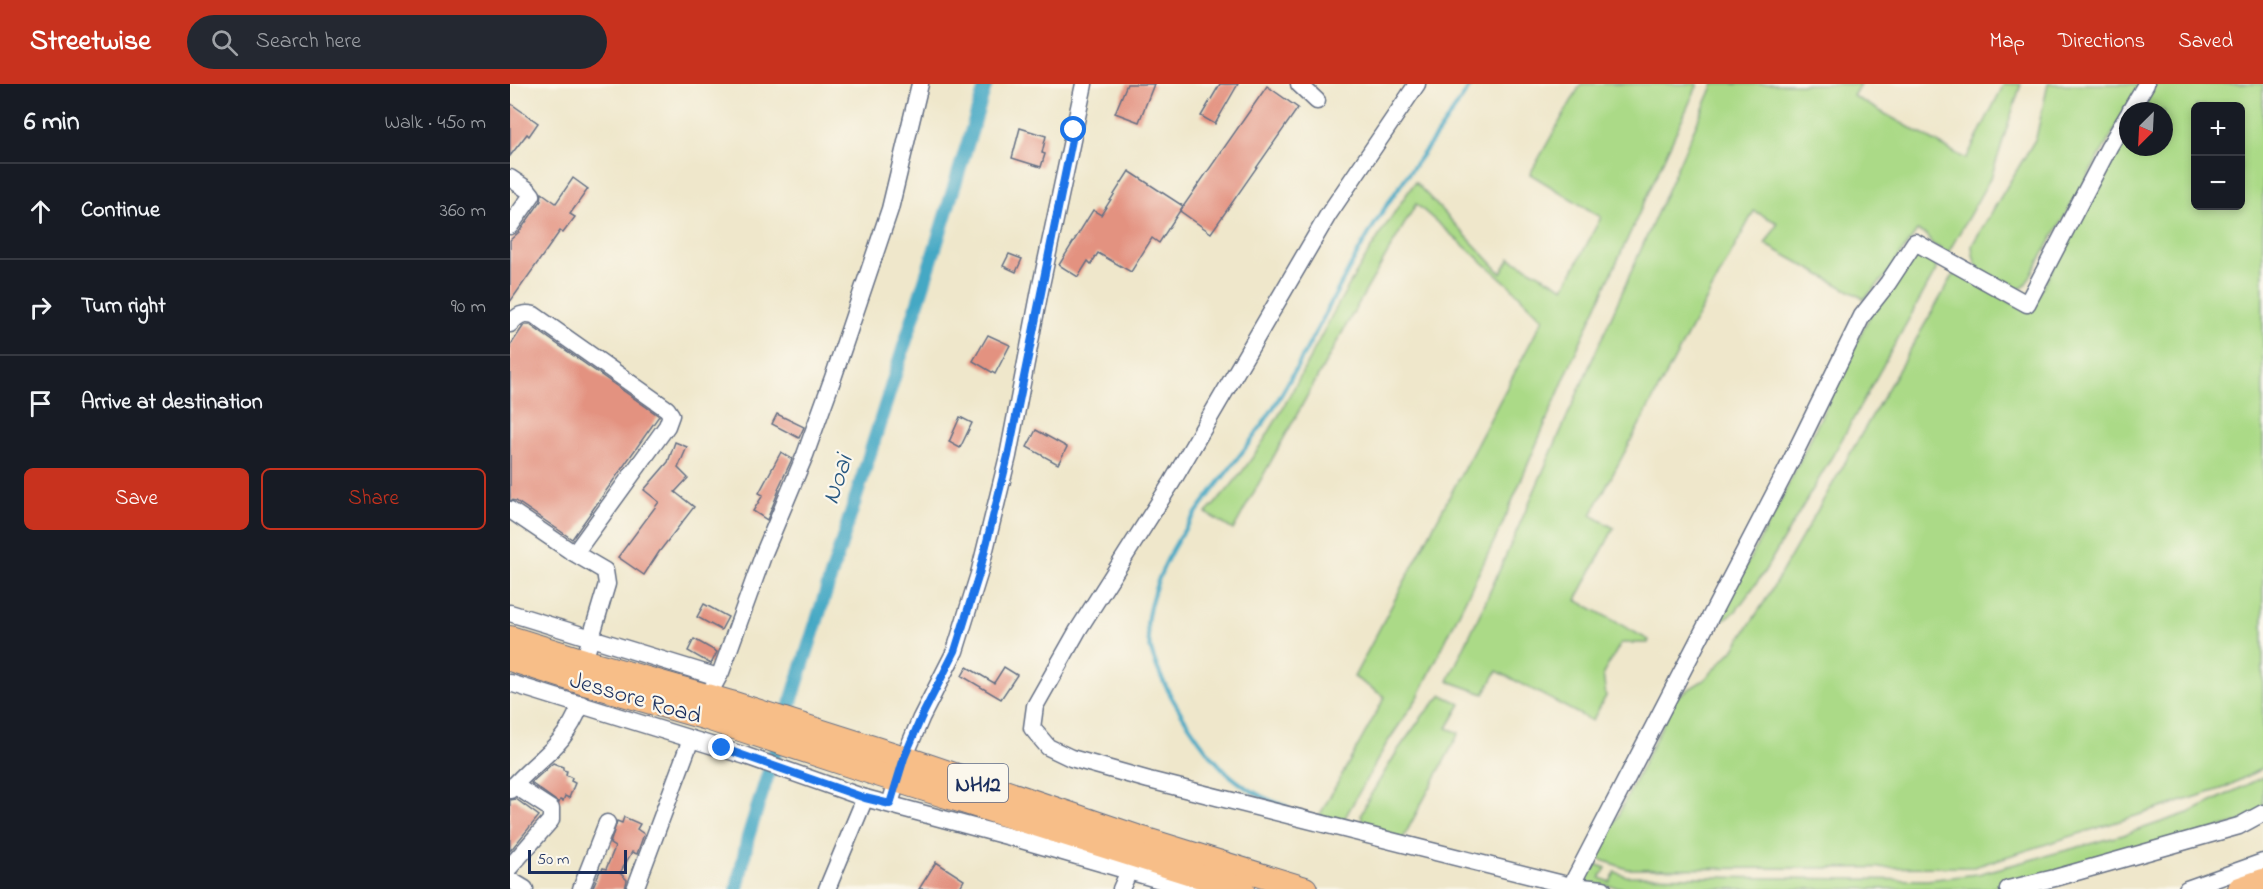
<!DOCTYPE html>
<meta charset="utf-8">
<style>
body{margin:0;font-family:"Indie Flower",sans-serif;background:#242831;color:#f1f3f6}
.controls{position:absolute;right:18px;top:18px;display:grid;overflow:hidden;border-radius:9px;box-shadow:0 3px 9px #0003}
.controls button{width:54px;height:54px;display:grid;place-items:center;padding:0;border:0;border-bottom:2px solid #363941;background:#171b24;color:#f1f3f6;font:30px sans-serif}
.compass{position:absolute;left:1609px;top:18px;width:54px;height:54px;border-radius:50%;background:#171b24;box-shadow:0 3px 9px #0003;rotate:204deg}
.scale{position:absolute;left:18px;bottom:15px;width:99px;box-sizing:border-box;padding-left:6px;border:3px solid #1b2f5e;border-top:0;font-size:16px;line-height:21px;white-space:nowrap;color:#1b2f5e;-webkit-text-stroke:4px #fbf7ec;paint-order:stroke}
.stop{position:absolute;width:18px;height:18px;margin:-14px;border:4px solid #1a73e8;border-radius:50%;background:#fff}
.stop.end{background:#1a73e8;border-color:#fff;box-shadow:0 2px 6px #0008}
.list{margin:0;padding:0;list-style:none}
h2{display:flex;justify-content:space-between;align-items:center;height:78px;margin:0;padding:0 24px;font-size:26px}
h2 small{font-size:20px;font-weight:400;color:#9ea1a6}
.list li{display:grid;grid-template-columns:39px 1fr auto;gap:18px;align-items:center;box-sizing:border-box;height:96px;padding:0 24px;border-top:2px solid #363941}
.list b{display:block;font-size:22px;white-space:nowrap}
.list em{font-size:20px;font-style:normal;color:#9ea1a6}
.actions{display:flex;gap:12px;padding:18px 24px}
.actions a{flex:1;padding:14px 0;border:2px solid #c8321e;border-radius:9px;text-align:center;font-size:21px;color:#c8321e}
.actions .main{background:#c8321e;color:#fff}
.icon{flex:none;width:33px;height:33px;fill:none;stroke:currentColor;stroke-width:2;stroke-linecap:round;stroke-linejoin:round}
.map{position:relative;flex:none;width:1753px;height:805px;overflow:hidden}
header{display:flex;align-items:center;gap:36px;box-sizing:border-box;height:84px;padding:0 30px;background:#c8321e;color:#fff}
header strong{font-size:28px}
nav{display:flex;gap:33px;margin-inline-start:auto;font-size:21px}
.search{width:420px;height:54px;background:#242831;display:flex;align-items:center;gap:15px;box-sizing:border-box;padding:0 21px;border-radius:33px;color:#9ea1a6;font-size:22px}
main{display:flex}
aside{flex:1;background:#171b24}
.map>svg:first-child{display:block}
.green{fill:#abda87;stroke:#638472;stroke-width:1.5;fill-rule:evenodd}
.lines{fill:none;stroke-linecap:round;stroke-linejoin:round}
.stream{stroke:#44a8c4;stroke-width:4}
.canal{stroke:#44a8c4;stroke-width:14}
.building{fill:#e39280}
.minor-casing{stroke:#656f84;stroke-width:19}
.highway-casing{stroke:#656f84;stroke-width:26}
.minor{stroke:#fff;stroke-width:16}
.highway{stroke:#f7be88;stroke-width:24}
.route{stroke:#1a73e8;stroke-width:8}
.labels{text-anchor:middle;stroke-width:4.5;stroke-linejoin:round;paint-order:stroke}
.shield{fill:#fbf7ec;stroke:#5e6b89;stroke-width:1.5}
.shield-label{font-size:22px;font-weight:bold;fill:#1b2f5e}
.street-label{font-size:24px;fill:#1b2f5e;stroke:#fbf7ec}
.water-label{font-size:26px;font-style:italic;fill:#295982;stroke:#fbf7ec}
</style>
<header>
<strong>Streetwise</strong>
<div class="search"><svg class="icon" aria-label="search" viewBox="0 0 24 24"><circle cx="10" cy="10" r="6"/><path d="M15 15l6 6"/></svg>Search here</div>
<nav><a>Map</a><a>Directions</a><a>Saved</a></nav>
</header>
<main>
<aside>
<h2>6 min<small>Walk · 450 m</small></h2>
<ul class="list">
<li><svg class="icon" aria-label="ahead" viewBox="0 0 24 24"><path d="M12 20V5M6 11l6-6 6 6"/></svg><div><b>Continue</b></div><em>360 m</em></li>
<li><svg class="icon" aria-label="right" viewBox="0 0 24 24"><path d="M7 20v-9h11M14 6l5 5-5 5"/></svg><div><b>Turn right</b></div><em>90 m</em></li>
<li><svg class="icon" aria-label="arrive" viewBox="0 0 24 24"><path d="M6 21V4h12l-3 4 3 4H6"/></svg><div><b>Arrive at destination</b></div></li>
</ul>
<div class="actions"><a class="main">Save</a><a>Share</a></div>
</aside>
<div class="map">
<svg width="1753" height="805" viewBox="0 0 1753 805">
<rect width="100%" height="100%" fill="#fbf7ec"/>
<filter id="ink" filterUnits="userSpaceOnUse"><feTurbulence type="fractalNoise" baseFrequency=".0167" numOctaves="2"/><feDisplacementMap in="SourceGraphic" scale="12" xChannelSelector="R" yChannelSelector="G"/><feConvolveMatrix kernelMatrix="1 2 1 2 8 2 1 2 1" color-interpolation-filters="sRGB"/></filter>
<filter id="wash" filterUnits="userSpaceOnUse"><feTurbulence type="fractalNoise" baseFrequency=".008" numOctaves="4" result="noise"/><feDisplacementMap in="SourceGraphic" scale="24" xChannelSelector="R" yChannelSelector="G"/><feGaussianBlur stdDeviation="1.35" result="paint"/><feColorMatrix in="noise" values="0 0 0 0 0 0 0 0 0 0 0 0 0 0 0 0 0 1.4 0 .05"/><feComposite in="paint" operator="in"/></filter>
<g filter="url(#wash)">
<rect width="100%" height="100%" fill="#efe7cb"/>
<g class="green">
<path d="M1071,0H1188L1064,272L992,441L908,613L877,659L833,737L807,736L875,613L844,593L1033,235L1000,202L906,120L843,229L723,446L696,429C754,373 787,296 825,226C849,182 876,140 905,98L991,189L1000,174L1054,204L1091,133L1020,90Z"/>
<path d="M1204,0H1350L1343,12L1456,75L1494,0H1511L1482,91L1438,169L1422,160L1417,151L1407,147L1374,194L1354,215L1255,160L1268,139L1244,127L1081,431L1104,444L1066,516L1139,556L1138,559H1111L1093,590L1096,612L1082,637L987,587L974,610L938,597L974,521Z"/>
<path d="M1538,0H1631L1514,203L1502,207C1479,193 1463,191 1462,161L1526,54Z"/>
<path d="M1644,0H1753V684L1714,704L1464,783L1117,785L1087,774L1166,613L1194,596L1223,566L1255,517L1445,188L1519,228L1618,47V63H1654V27H1629ZM1686,22H1730V122H1686Z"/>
<path d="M1413,169L1425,177L1426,186L1326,366L1253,490L1226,527L1213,536L1206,537L1267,424L1363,225L1403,172Z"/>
<path d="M932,611L951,620L937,644L949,649L891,758L860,747L853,739L851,731L857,717L888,666L914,630Z"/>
<path d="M1753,693V725L1728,739L1478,805H1124L1075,799L1073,793L1082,779L1096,784L1090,794L1100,798L1105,788L1116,792L1417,796L1468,790L1613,751L1681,728Z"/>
</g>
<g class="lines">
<path class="stream" d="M777,723C754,715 732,703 715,687C685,657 630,575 638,532C653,451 715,399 758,332C798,270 827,201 866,138C895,90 932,48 961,0"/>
<path class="canal" d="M227,805L238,753L423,171L476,0"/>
</g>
<g id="blocks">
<g class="building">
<path d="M617,0H644L629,38L605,29Z"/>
<path d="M710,0H728L705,40L691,32Z"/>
<path d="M757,2L788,24L701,149L670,127Z"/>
<path d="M0,19L28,39L19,52L17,50L0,72Z"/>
<path d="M510,44L536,52L532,69L535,70L531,83L502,74Z"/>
<path d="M619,87L673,122L649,159L642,154L621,188L588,169L581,180L578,177L568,193L549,181L583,126L591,131Z"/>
<path d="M63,94L78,105L60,130L65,133L53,149L50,147L0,218V156L9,148L31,117L32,109L46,119Z"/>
<path d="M499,170L512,175L506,188L493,182Z"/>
<path d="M14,241H20L149,332L62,455L6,417L0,416V262Z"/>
<path d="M478,251L500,261L485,290L463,277Z"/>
<path d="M267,330L294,343L289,354L262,340Z"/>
<path d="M450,333L462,339L450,364L439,358Z"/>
<path d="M526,346L557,363L548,380L517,363Z"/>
<path d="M165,358L177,363L168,384L178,394L165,408L184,423L149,468L134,491L108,473L149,418L134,406L158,378Z"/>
<path d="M271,368L282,375L268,405L269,406L257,436L243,427L253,411L249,409Z"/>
<path d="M194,520L218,533L211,546L187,533Z"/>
<path d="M184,555L207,568L201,580L178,567Z"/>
<path d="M457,583L484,599L494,583L507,591L491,615L452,592Z"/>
<path d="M43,679L53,683V686L57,687L56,691L62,694L61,697L65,699L59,714L55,712L53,717L50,716L49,719L21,699Z"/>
<path d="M6,715L29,732L0,767V716Z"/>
<path d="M114,733L130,740L127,745L134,750L127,770L122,768L110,789L117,796L115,805H82L90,787H91L93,784L96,785L105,763L100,760L107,737L112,739Z"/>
<path d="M426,778L454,796L449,805H409Z"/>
</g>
</g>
</g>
<g filter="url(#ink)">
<use href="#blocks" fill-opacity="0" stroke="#656f84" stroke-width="1.5"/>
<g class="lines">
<defs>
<g id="minor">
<path d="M789,0L807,17"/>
<path d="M907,0L818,131L662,398L568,546L525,622L522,644L538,663L561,674L639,696L1061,802L1093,805"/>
<path d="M1620,27L1636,0"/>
<path d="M0,94L18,106L22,111L0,142"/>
<path d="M0,240C8,231 13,228 24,231L157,325L161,331L157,342L65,469"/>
<path d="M0,426L59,466L95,487L97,500L74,577"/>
<path d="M0,529L208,593"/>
<path d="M0,599L236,672L355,714L508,755L681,805"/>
<path d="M198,612L211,588L254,469L295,371L324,291L380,125L410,0"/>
<path d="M0,706C28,673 54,665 71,620"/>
<path d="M380,720L394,674L411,634L445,567L469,490L498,372L530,206L574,0"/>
<path d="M0,783L41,736V725L4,701"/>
<path d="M0,796L15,805"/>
<path d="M1061,802L1276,387L1352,232L1378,199L1405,158L1517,220L1599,63L1618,31"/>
<path d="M71,805L97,739"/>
<path d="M125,805L181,655"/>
<path d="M317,805L355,714"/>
<path d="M611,805L623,778"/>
<path d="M1498,805L1545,794L1729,742L1753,729"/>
<path d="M1677,805L1753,778"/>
</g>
<g id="highway">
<path d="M0,554L74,577L221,619L394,674L633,755L795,805"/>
<path d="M0,575L75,599L197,634L364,689L732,805"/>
<path d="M1730,805L1753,797"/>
</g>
</defs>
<use href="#minor" class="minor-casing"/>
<use href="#highway" class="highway-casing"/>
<use href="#minor" class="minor"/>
<use href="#highway" class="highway"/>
</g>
</g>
<g class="lines" filter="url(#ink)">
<path class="route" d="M212,664L355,714L380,720L394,674L411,634L445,567L469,490L498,372L564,46"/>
</g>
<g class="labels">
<rect class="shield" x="438" y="680" width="60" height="38" rx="4.5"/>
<g class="shield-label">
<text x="468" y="707">NH12</text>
</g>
<g class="street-label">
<text transform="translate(126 613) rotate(16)" y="8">Jessore Road</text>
</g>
<g class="water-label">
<text transform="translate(326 395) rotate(-72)" y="9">Noai</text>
</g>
</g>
</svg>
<div class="controls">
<button>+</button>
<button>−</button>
</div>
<svg class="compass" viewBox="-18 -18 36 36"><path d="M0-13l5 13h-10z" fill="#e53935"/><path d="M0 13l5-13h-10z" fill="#9ea1a6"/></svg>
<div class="scale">50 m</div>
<div class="stop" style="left:564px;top:46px"></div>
<div class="stop end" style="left:212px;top:664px"></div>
</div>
</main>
